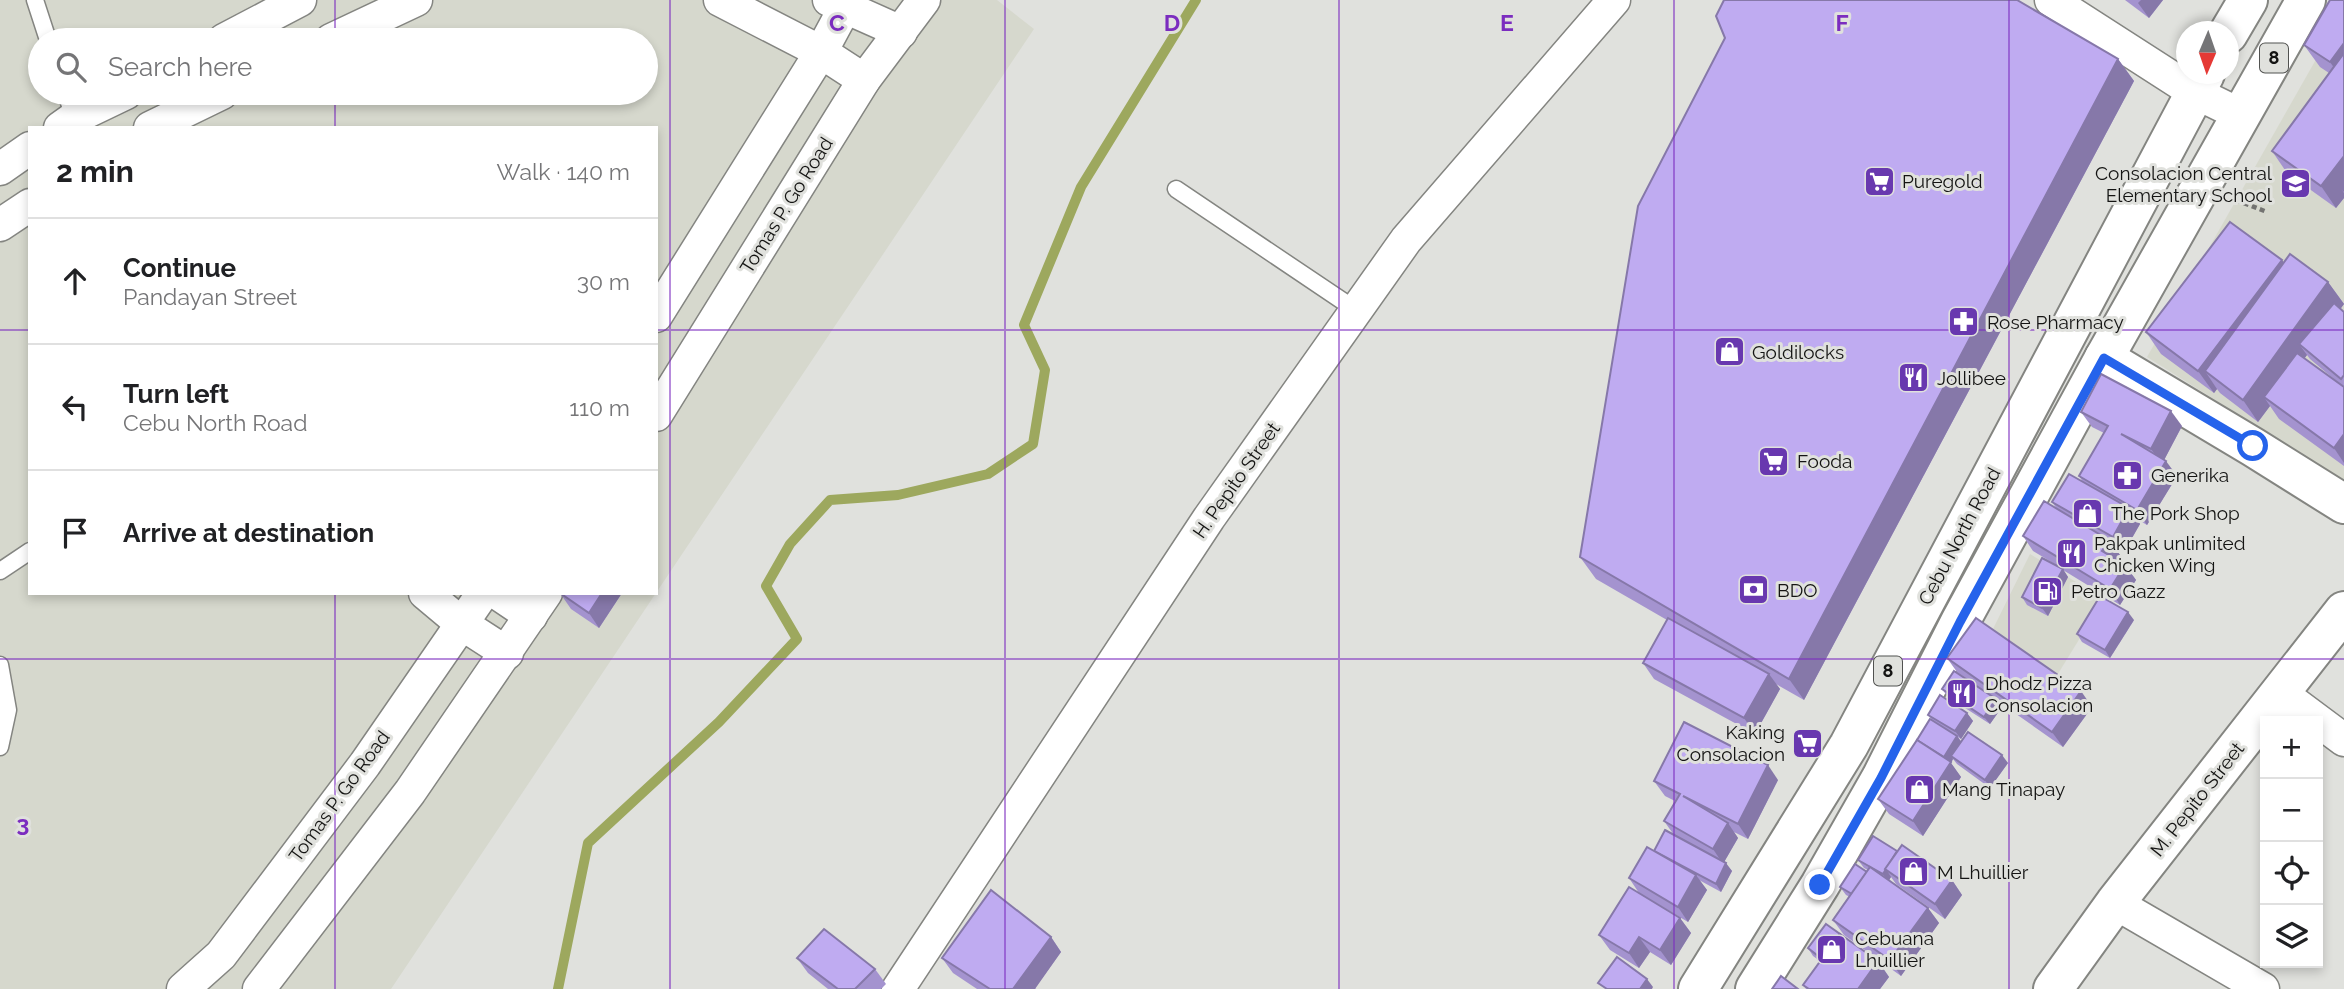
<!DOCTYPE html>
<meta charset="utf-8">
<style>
body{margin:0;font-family:Raleway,sans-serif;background:#f6f6f6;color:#202124}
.controls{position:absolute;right:21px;bottom:21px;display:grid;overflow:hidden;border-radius:0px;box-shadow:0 4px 10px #0003}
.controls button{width:63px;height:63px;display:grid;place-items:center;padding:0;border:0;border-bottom:2px solid #e0e0e0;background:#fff;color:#202124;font:35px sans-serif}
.compass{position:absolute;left:2176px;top:21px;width:63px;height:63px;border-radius:50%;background:#fff;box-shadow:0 4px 10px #0003;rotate:182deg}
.stop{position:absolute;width:21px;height:21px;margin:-16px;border:5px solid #2563eb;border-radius:50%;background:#fff}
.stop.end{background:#2563eb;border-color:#fff;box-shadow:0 2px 7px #0008}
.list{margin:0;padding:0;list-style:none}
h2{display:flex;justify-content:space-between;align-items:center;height:91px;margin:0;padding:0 28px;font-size:30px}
h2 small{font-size:23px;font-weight:400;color:#757577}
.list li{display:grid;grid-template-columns:46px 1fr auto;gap:21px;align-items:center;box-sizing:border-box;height:126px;padding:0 28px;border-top:2px solid #e0e0e0}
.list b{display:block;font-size:26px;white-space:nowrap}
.list p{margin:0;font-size:23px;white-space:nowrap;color:#757577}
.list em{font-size:23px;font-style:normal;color:#757577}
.icon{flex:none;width:38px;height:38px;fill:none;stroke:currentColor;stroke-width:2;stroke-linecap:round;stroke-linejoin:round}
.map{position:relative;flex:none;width:2344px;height:989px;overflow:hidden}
.search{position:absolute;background:#fff;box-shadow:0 4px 10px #0003;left:28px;top:28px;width:630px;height:77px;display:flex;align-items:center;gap:18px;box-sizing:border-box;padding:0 24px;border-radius:38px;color:#757577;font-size:26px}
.panel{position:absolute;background:#fff;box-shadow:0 4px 10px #0003;left:28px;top:126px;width:630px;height:469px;border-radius:0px}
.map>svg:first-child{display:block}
.built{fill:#d6d8cd;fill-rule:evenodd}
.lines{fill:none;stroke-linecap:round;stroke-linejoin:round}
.stream{stroke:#9da85e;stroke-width:10}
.lane-casing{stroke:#848581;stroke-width:19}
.street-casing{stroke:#848581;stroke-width:35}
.secondary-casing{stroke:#848581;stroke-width:42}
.primary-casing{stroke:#848581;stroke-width:42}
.path{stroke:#737371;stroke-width:4.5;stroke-dasharray:5 3.5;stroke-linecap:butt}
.lane{stroke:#fff;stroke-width:16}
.street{stroke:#fff;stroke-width:32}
.secondary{stroke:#fff;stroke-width:38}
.primary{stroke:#fff;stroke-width:38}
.wall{fill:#a493cf;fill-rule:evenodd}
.shaded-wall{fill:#8678a9}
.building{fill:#bfabf1;stroke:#8678a9;stroke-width:2}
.route{stroke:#2563eb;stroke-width:9}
.grid{fill:none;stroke:#7b2cbf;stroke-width:2;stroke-opacity:0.55}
.labels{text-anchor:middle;stroke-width:6;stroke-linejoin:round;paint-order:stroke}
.shield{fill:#e0e1dd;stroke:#515250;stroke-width:2}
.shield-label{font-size:18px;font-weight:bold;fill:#141413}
.poi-label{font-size:19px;fill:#141413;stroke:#e0e1dd;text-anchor:start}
.street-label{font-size:19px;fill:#141413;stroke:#e0e1dd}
.grid-label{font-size:23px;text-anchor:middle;font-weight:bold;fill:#7b2cbf;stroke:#e0e1dd;stroke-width:6;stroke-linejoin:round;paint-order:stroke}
</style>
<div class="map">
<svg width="2344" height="989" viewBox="0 0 2344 989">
<rect width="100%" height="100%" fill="#e0e1dd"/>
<g class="built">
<path d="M0,0H997L1034,29L656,593V128H30V593H656L391,989H0ZM40,40H646V93H40Z"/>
<path d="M2344,10V481L2147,357Z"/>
<path d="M2030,554L2104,599L2056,677L1992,631Z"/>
</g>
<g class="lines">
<path class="stream" d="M558,989L588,843L719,722L797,639L766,586L790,544L830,500L898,495L988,474L1033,444L1045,370L1024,325L1081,187L1196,0"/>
<defs>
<g id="lane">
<path d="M35,0L48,40"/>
<path d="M66,93L74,118"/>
<path d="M1176,189L1356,310"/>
<path d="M0,571L30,551"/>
<path d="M0,665L8,710L0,747"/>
</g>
<g id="street">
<path d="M720,0L821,52L864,80"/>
<path d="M829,0L901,32"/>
<path d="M2051,0L2194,92L2241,115"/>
<path d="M224,40L300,0"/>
<path d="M331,40L416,0"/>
<path d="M60,128L74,118L126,93"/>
<path d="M150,128L222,93"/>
<path d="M0,169L30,148"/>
<path d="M0,225L30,205"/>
<path d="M656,316L821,52L849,0"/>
<path d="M656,415L864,80L924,0"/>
<path d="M425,593L462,624L507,653"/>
<path d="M497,593L531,616"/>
<path d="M2281,693L2344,740"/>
<path d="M2115,903L2263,989"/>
<path d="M183,989L221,955L365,764L483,593"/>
<path d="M259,989L410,792L546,593"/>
<path d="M898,989L1209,518L1406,240L1614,0"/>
</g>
<g id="secondary">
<path d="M2104,358L2253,447L2344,504"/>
<path d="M2053,989L2115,903L2344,611"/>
</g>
<g id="primary">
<path d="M2228,34L2248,0"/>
<path d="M1698,989L1849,745L2205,74"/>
<path d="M1755,989L1820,885L1881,778L1960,622L2104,358L2306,0"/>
</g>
</defs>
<use href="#lane" class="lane-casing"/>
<use href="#street" class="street-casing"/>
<use href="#secondary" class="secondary-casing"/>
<use href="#primary" class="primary-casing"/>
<path class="path" d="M2236,200L2267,212"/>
<use href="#lane" class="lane"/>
<use href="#street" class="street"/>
<use href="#secondary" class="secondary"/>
<use href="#primary" class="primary"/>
</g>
<g class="wall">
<path d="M2125,0H2163L2149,18Z"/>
<path d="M2344,0V198L2336,208L2287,173L2272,151L2329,73L2320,67L2304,45Z"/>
<path d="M2118,59L2134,81L1804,700L1776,684L1780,689L1755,734L1654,679L1643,663L1667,620L1596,579L1580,557Z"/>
<path d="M2284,262L2328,282L2344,304L2340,309L2344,312V466L2279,419L2270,406L2258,422L2220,393L2217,389L2214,393L2161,354L2146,332ZM2307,355L2310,359L2335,380L2304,358Z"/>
<path d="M2081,412L2182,426L2164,460L2177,476L2147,525L2137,519L2140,524L2124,552L2113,546L2120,555L2117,560L2125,565L2136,580L2120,605L2063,570L2068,577L2048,616L2027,605L2022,597L2058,566L2033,551L2023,536L2057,509L2052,502L2083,482L2079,476L2104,433L2092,427Z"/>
<path d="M560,593H622L599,628L571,609Z"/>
<path d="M2134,620L2110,658L2082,642L2077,634Z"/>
<path d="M1947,658L2092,707L2063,747L1999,702L2002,707L1990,724L1948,697L1942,689L1957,672Z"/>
<path d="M1967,713L1973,721L1961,739L1958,737L1961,742L2008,763L1990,788L1957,764L1953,759L1951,763L1961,777L1923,836L1889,814L1878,799L1932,720L1928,715Z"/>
<path d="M1778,780L1748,839L1734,832L1738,838L1724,862L1732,871L1721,892L1699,880L1707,890L1688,922L1644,896L1680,918L1691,933L1671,965L1650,952L1639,968L1610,950L1599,935L1639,893L1629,878L1655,851L1674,835L1664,821L1675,801L1665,796L1654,781Z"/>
<path d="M1897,851L1952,880L1962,895L1945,919L1896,884L1891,877L1889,880L1928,908L1939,923L1901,976L1844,935L1833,920L1850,897L1846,895L1840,887L1868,870L1864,868L1858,860Z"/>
<path d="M1051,937L1061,952L1035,988L1036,989H977L953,973L942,958Z"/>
<path d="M1808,948L1878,961L1889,977L1880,989H1806L1803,985L1820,961L1813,956Z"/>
<path d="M797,958L875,969L886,984L881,989H828L808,973Z"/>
</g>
<g class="shaded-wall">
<path d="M2141,0H2163L2149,18L2138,3Z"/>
<path d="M2344,43V82L2330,62Z"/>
<path d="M2118,59L2134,81L1804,700L1789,679Z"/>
<path d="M2344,156V192L2342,190L2344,193V198L2336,208L2321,186Z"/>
<path d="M2282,260L2298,282L2205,371L2217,389L2214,393L2198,371Z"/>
<path d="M2328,282L2344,304L2309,352L2299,344L2307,355L2272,403L2264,397L2270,406L2258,422L2243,400Z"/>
<path d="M2171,411L2182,426L2162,464L2151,449Z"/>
<path d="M2344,434V463L2334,448Z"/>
<path d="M2166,461L2177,476L2147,525L2137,510Z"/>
<path d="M2129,508L2140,524L2124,552L2113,537Z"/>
<path d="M2109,540L2120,555L2112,566L2102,551Z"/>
<path d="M2125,565L2136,580L2120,605L2110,589Z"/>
<path d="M2063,569L2068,577L2048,616L2042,608Z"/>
<path d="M602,593H622L599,628L589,613Z"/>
<path d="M2128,612L2134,620L2110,658L2105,650Z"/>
<path d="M1769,674L1780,689L1755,734L1744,718Z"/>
<path d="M2081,691L2092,707L2063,747L2052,732Z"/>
<path d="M1996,699L2002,707L1990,724L1984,717Z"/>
<path d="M1967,713L1973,721L1961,739L1955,731Z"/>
<path d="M1957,736L1963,744L1951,756L1953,759L1951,763L1961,777L1923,836L1913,821L1950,764L1944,757Z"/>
<path d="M2002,755L2008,763L1990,788L1985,780Z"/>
<path d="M1768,765L1778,780L1748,839L1738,824Z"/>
<path d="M1728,823L1738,838L1723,864L1713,849Z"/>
<path d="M1726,863L1732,871L1721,892L1716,884Z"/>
<path d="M1886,869L1891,877L1888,882L1883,874Z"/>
<path d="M1696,875L1707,890L1688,922L1678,907Z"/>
<path d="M1952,880L1962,895L1945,919L1935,904Z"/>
<path d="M1928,908L1939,923L1901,976L1890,960Z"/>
<path d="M1680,918L1691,933L1671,965L1660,950Z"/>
<path d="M1051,937L1061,952L1035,989H1013Z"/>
<path d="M1639,937L1650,952L1639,968L1629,953Z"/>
<path d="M1878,961L1889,977L1880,989H1858Z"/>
<path d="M1647,979L1653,987L1652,989H1640Z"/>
</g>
<g class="building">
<path d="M1724,0H2017L2118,59L1789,679L1580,557L1638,206L1725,38L1716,16Z"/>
<path d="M2330,0H2344V43L2330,62L2304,45Z"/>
<path d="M2344,53V156L2321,186L2272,151Z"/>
<path d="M2230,222L2282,260L2198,371L2146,332Z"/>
<path d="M2290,254L2328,282L2243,400L2205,371Z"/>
<path d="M2334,303L2344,312V375L2341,379L2299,344Z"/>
<path d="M2297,353L2344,387V434L2334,448L2264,397Z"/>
<path d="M2101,374L2171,411L2151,449L2121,434L2166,461L2137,510L2079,476L2108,426L2081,412Z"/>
<path d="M2069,474L2129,508L2113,537L2052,502Z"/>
<path d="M2044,501L2109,540L2102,551L2125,565L2110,589L2023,536Z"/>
<path d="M2042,558L2063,569L2042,608L2022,597Z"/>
<path d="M560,593H602L589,613Z"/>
<path d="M2100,596L2128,612L2105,650L2077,634Z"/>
<path d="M1668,618L1769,674L1744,718L1643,663Z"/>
<path d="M1976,618L2081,691L2052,732L1947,658Z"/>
<path d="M1954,671L1996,699L1984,717L1942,689Z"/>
<path d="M1940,695L1967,713L1955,731L1928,715Z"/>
<path d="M1930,719L1957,736L1944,757L1917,740Z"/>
<path d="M1684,722L1768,765L1738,824L1683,796L1728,823L1713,849L1664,821L1680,794L1654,781Z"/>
<path d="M1968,732L2002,755L1985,780L1951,756Z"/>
<path d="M1917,740L1951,762L1913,821L1878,799Z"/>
<path d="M1665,830L1726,863L1716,884L1654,851Z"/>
<path d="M1873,836L1897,851L1883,874L1858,860Z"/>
<path d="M1902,845L1952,880L1935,904L1885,869Z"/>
<path d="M1647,847L1696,875L1678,907L1629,878Z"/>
<path d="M1855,864L1867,872L1852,894L1840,887Z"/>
<path d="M1870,867L1928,908L1890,960L1833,920Z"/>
<path d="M1629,887L1680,918L1660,950L1639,937L1629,953L1599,935Z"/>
<path d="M991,890L1051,937L1013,989H990L942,958Z"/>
<path d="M1826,924L1840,934L1822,959L1808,948Z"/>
<path d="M824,929L875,969L855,989H838L797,958Z"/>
<path d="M1840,934L1878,961L1858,989H1809L1803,985Z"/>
<path d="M1617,957L1647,979L1640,989H1607L1598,983Z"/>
<path d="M1781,976L1798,989H1772Z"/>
</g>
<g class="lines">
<path class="route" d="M1820,885L1881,778L1960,622L2104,358L2253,446"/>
</g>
<path class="grid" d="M335,0V40M670,0V989M1005,0V989M1339,0V989M1674,0V989M2009,0V989M335,93V128M0,330H30M656,330H2344M335,593V989M0,659H2344"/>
<defs>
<symbol id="supermarket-square" viewBox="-11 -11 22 22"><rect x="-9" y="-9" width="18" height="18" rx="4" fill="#6838af" stroke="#e0e1dd"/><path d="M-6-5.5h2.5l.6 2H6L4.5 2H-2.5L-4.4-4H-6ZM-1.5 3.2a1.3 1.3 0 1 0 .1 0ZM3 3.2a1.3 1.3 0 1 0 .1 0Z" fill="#fff"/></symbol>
<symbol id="school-square" viewBox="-11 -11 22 22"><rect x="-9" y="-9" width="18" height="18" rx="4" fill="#6838af" stroke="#e0e1dd"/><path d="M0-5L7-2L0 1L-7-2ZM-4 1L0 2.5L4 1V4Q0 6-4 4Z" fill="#fff"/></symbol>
<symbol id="pharmacy-square" viewBox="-11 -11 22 22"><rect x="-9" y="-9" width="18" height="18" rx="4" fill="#6838af" stroke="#e0e1dd"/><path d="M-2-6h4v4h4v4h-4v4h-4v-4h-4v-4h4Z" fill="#fff"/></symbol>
<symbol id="shop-square" viewBox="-11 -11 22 22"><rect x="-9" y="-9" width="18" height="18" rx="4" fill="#6838af" stroke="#e0e1dd"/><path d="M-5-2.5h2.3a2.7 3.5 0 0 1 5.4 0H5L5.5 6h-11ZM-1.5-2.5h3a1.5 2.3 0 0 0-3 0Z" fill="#fff"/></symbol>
<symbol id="restaurant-square" viewBox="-11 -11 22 22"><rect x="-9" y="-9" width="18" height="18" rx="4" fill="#6838af" stroke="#e0e1dd"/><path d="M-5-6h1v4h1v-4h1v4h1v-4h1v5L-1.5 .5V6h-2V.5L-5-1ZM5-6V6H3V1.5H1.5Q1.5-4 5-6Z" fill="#fff"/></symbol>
<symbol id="bank-square" viewBox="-11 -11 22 22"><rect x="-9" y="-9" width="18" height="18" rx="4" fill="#6838af" stroke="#e0e1dd"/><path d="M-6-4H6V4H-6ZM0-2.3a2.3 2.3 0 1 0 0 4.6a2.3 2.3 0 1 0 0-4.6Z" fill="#fff"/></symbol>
<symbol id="fuel-square" viewBox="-11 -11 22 22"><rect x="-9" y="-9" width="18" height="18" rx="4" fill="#6838af" stroke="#e0e1dd"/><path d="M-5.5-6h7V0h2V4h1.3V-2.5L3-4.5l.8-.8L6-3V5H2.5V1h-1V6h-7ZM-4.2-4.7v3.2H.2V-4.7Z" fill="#fff"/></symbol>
</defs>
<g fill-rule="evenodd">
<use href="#supermarket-square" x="1862" y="164" width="35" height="35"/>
<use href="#school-square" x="2278" y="166" width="35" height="35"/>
<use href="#pharmacy-square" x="1946" y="304" width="35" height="35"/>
<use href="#shop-square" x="1712" y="334" width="35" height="35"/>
<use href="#restaurant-square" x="1896" y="360" width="35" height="35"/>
<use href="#supermarket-square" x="1756" y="444" width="35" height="35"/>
<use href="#pharmacy-square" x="2110" y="458" width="35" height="35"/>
<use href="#shop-square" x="2070" y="496" width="35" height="35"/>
<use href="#restaurant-square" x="2054" y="536" width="35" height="35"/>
<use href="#bank-square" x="1736" y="572" width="35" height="35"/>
<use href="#fuel-square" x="2030" y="574" width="35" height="35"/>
<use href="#restaurant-square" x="1944" y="676" width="35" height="35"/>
<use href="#supermarket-square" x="1790" y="726" width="35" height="35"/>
<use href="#shop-square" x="1902" y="772" width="35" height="35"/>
<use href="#shop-square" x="1896" y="854" width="35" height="35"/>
<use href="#shop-square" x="1814" y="932" width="35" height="35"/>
</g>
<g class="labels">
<g class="shield">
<rect x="2260" y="43.5" width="28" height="29" rx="5"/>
<rect x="1874" y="656.5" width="28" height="29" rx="5"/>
</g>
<g class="shield-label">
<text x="2274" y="64">8</text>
<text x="1888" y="677">8</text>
</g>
<g class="poi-label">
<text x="2272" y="180" text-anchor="end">Consolacion Central<tspan x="2272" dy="22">Elementary School</tspan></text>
<text x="1902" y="188">Puregold</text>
<text x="1987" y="329">Rose Pharmacy</text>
<text x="1752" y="359">Goldilocks</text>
<text x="1937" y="385">Jollibee</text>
<text x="1797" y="468">Fooda</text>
<text x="2151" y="482">Generika</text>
<text x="2111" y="520">The Pork Shop</text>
<text x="2094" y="550">Pakpak unlimited<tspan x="2094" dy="22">Chicken Wing</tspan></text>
<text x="1777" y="597">BDO</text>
<text x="2071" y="598">Petro Gazz</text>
<text x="1985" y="690">Dhodz Pizza<tspan x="1985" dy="22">Consolacion</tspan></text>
<text x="1785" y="739" text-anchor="end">Kaking<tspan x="1785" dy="22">Consolacion</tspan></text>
<text x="1942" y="796">Mang Tinapay</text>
<text x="1937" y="879">M Lhuillier</text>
<text x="1855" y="945">Cebuana<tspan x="1855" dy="22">Lhuillier</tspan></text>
</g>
<g class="street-label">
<text transform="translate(786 205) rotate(-58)" y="7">Tomas P. Go Road</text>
<text transform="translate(1236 480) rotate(-55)" y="7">H. Pepito Street</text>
<text transform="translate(1959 536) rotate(-62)" y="7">Cebu North Road</text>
<text transform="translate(339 796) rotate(-54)" y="7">Tomas P. Go Road</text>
<text transform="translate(2197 799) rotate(-52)" y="7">M. Pepito Street</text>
</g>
</g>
<g class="grid-label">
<text x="837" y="31">C</text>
<text x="1172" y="31">D</text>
<text x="1507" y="31">E</text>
<text x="1842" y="31">F</text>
<text x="23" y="832">3</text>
</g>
</svg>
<div class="controls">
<button>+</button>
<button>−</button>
<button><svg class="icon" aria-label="locate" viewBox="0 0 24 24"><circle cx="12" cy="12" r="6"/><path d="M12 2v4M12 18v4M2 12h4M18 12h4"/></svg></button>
<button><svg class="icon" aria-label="layers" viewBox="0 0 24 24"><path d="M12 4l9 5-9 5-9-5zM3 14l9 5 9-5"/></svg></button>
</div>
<svg class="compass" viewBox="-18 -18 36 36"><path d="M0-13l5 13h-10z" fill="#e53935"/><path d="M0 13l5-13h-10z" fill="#757577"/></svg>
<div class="stop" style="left:2253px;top:446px"></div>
<div class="stop end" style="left:1820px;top:885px"></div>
<div class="search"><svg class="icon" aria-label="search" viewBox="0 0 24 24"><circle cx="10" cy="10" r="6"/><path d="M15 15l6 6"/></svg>Search here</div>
<section class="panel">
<h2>2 min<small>Walk · 140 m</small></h2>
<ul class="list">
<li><svg class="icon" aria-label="ahead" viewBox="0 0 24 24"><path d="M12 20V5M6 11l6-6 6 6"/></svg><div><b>Continue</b><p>Pandayan Street</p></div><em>30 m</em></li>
<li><svg class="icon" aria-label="left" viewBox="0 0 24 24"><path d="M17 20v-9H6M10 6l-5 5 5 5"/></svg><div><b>Turn left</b><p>Cebu North Road</p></div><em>110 m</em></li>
<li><svg class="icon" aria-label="arrive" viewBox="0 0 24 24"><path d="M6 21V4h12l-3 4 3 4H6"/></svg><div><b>Arrive at destination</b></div></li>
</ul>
</section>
</div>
